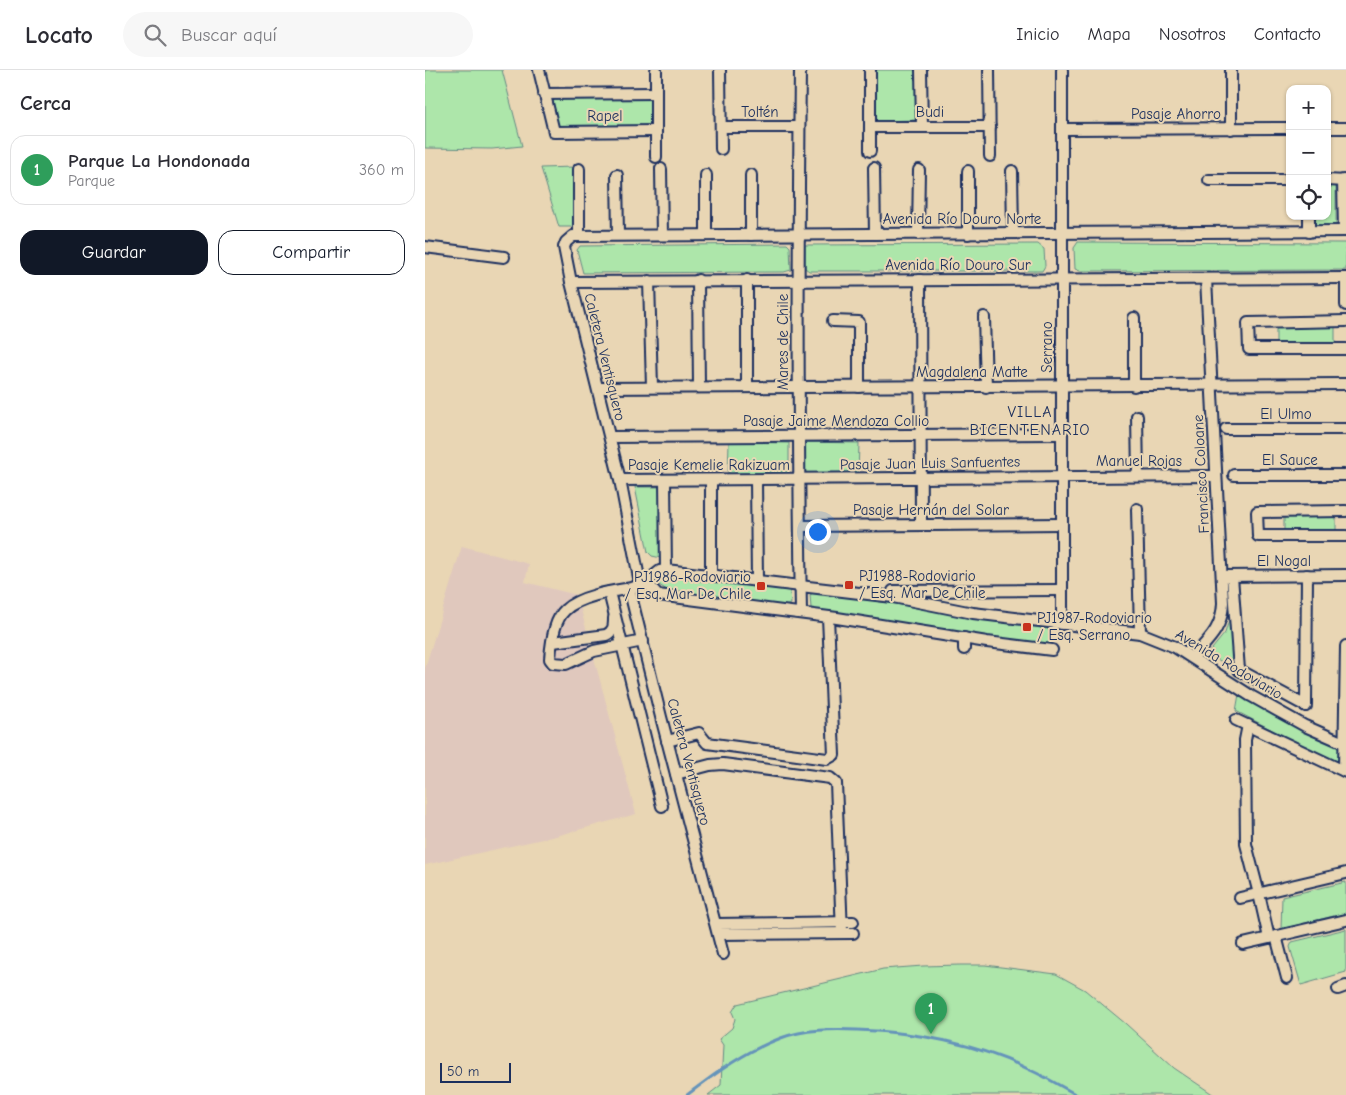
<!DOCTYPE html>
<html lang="es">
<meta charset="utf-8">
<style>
body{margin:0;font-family:"Comic Neue",sans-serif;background:#f7f7f7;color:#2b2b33}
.controls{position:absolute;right:15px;top:15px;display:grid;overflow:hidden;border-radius:10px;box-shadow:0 1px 4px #0004}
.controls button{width:45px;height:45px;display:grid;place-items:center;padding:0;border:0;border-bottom:1px solid #e1e1e2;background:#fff;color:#2b2b33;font:25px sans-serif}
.scale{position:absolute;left:15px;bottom:12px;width:71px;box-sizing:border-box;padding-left:5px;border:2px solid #1b2f5e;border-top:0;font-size:14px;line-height:18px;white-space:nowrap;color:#1b2f5e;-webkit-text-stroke:4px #e9d6b4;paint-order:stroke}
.you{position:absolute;left:392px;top:461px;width:18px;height:18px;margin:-12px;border:4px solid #fff;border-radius:50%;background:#1a73e8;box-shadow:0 0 0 8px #1a73e833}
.badge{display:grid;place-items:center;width:32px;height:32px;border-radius:50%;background:#111827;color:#fff;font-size:16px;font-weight:700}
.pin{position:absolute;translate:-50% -41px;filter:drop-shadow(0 1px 2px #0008)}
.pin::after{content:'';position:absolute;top:26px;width:18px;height:15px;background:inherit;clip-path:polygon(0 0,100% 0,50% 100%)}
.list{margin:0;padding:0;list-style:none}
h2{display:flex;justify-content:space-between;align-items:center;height:65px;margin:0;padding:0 20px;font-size:21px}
h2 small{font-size:16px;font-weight:400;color:#7c7c81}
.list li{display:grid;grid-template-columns:32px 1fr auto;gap:15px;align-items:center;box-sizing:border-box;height:70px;margin:0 10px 10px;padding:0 10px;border:1px solid #e1e1e2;border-radius:15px}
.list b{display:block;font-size:19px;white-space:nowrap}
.list p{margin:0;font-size:16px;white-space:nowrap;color:#7c7c81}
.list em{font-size:16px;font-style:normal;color:#7c7c81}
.actions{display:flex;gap:10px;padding:15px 20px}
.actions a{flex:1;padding:11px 0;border:1px solid #111827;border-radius:15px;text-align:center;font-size:18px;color:#111827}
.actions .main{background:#111827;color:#fff}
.icon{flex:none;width:28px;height:28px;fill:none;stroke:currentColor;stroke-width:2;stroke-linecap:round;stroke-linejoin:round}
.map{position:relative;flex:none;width:921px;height:1025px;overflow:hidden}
header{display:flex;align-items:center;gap:30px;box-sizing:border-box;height:70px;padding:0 25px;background:#fff;border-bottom:1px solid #e1e1e2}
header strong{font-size:24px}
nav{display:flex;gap:28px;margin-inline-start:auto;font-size:18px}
.search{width:350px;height:45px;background:#f7f7f7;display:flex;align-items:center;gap:12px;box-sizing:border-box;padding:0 18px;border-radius:28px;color:#7c7c81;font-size:19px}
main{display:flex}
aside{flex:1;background:#fff}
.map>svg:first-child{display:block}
.built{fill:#e0c8bd}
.green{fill:#ade6aa;stroke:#648a84}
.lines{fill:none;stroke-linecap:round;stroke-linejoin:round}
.stream{stroke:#6594ba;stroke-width:3}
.minor-casing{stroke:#1b2f5e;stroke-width:14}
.minor{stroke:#e9d6b4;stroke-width:10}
.poi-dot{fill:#c8321e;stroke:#e9d6b4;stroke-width:2}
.labels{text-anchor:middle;stroke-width:4;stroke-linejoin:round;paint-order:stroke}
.street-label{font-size:15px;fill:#1b2f5e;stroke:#e9d6b4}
.poi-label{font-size:15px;fill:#1b2f5e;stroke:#e9d6b4;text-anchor:start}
.neighbourhood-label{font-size:16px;letter-spacing:1px;fill:#1b2f5e;stroke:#e9d6b4}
</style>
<header>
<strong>Locato</strong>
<div class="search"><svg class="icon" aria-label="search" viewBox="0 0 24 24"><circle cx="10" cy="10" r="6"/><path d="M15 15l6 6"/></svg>Buscar aquí</div>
<nav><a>Inicio</a><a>Mapa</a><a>Nosotros</a><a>Contacto</a></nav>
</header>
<main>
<aside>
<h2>Cerca<small></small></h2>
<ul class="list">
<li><span class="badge" style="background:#2e9e5b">1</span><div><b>Parque La Hondonada</b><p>Parque</p></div><em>360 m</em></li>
</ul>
<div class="actions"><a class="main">Guardar</a><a>Compartir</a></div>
</aside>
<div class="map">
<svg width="921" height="1025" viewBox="0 0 921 1025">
<rect width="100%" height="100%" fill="#e9d6b4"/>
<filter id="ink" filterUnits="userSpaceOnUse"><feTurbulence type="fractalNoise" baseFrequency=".02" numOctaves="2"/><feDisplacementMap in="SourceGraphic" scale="10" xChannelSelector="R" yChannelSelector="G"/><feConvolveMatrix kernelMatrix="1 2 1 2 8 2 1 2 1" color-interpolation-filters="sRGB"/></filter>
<g filter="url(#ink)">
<path class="built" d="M37,476L104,494L100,512L152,525L211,744L131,766L0,795V598Z"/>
<g class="green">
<path d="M0,0H77L97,76L67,79L0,78Z"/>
<path d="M448,0H492L493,50L448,51Z"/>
<path d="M124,27H225V57H132Z"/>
<path d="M149,97L150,157H134L116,98Z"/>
<path d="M902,116H911V155H887V146H902Z"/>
<path d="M653,172L921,173V200L655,201L650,199L649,178Z"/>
<path d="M362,174L365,177L366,200L359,202L158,203L152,180L155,176Z"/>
<path d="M613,174L619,179L620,196L617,201H384L380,198V175Z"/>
<path d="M851,253L910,254V276H851Z"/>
<path d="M304,372L364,373V407L303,406Z"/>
<path d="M379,372L434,373L433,407L379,406Z"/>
<path d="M210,417H237L236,488L227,486L223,482Z"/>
<rect x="859" y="444" width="52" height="19"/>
<path d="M246,505L365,521L366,534L358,537L245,522L234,515L235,510Z"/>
<path d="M388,523C468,531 545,548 623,559L626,563V573L625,575L541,565L471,552L390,540L386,538L385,525Z"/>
<path d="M806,544L811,600L783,584L800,563Z"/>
<path d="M814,624L882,663L913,677L914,679L913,690L909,692L904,690L811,641Z"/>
<path d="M921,812V843L856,859L857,827Z"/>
<path d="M921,859V902L876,915L865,877L867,872Z"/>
<path d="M535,895H560L631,904L660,920L701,954L749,998L789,1025H283L296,1015L298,975L294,969L307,958L310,949L307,942L312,934L458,899L498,896Z"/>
</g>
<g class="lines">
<path class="stream" d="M262,1025C292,1002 321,981 356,968C380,959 407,959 432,960C491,962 552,974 605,1000C621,1007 637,1017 652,1025"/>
<defs>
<g id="minor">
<path d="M114,0L129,62L231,61"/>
<path d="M295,0L296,79"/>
<path d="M375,0C373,181 373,362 376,543"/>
<path d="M445,0V81"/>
<path d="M496,0L497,57"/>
<path d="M564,0L565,86"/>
<path d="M637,0V554"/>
<path d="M806,0V59"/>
<path d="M119,24L231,23"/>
<path d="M296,57H374"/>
<path d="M445,57H565"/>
<path d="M902,58H921"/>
<path d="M637,59L865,58"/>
<path d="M231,87V0"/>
<path d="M449,98L450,164"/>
<path d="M236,99L237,165"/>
<path d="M543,101V164"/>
<path d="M587,101L588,163"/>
<path d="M192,105L193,165"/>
<path d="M281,105V165"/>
<path d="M326,105V165"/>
<path d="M784,110H865"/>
<path d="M902,110L921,111"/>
<path d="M918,110L919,161"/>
<path d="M884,146V162"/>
<path d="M493,164L494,100"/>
<path d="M154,165V99"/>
<path d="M0,177L79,187"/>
<path d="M921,208V235"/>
<path d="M273,210L274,317"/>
<path d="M322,210V317"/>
<path d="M495,210L496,455"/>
<path d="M224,211L227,317"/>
<path d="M146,212L921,208"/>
<path d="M559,247L561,317"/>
<path d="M709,248V316"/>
<path d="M408,251L434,252V317"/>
<path d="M921,251L823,253L824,279H921"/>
<path d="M173,318L921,314"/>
<path d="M712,346L713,406"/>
<path d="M801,359H921"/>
<path d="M185,367L637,364"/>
<path d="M809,405H921"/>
<path d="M195,410L791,406"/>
<path d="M240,410L241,500"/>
<path d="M286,410V504"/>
<path d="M331,410L332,510"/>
<path d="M712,439L715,563"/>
<path d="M921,441L832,442L833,466H921"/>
<path d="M375,456L637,454"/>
<path d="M800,506L921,505"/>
<path d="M807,506L814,600L881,636L882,505"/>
<path d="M221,512L233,525L412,548L562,572L627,580"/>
<path d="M215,513L195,410L146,212L139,177L141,172L148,166L921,161"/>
<path d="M207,518C188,521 154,526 140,540C129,550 126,574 125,589L128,593L141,594L169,581L218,571"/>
<path d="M184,522L237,736"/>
<path d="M468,526V521L637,520"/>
<path d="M539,568V579"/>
<path d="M128,572L181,565C189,561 189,556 189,548"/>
<path d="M768,587C784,569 797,559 798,533L781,209"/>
<path d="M811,650L921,702"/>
<path d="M823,655L820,670L821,774L834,824L844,868"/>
<path d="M242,671L274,663L282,673L402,689L409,685L403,547"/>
<path d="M919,701L921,576"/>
<path d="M251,704L285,695L298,694L405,708L411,713L417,863"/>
<path d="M815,828L921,803"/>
<path d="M291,854L428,852"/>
<path d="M293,864L428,863"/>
<path d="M851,866L862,908"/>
<path d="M818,874L921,850"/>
<path d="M298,884L236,647L205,522L207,518L221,512L235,501L241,500L468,527L548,543L715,563L750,577L826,626L880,656L921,674"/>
<path d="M913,919L921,916"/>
</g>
</defs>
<use href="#minor" class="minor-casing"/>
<use href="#minor" class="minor"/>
</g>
</g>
<g class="poi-dot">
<rect x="419" y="510" width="10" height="10" rx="2.5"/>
<rect x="331" y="511" width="10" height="10" rx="2.5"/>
<rect x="597" y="552" width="10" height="10" rx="2.5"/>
</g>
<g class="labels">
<g class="street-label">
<text x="335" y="47">Toltén</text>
<text x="505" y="47">Budi</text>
<text x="751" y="49">Pasaje Ahorro</text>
<text x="180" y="51">Rapel</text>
<text x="537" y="154">Avenida Río Douro Norte</text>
<text x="533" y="200">Avenida Río Douro Sur</text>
<text transform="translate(358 272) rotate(-90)" y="5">Mares de Chile</text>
<text transform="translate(622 277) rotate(-90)" y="5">Serrano</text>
<text transform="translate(180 287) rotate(76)" y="5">Caletera Ventisquero</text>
<text x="547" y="307">Magdalena Matte</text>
<text x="861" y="349">El Ulmo</text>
<text x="411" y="356">Pasaje Jaime Mendoza Collio</text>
<text x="865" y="395">El Sauce</text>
<text x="714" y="396">Manuel Rojas</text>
<text transform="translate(505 393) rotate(-1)" y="5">Pasaje Juan Luis Sanfuentes</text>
<text x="284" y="400">Pasaje Kemelie Rakizuam</text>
<text transform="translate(776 404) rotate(-93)" y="5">Francisco Coloane</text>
<text x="506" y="445">Pasaje Hernán del Solar</text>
<text x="859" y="496">El Nogal</text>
<text transform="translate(804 594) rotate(31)" y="5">Avenida Rodoviario</text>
<text transform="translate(264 692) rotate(75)" y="5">Caletera Ventisquero</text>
</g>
<g class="poi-label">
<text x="434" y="511">PJ1988-Rodoviario<tspan x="434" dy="17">/ Esq. Mar De Chile</tspan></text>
<text x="326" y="512" text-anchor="end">PJ1986-Rodoviario<tspan x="326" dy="17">/ Esq. Mar De Chile</tspan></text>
<text x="612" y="553">PJ1987-Rodoviario<tspan x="612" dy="17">/ Esq. Serrano</tspan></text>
</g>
<g class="neighbourhood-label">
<text x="605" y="347">VILLA<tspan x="605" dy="18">BICENTENARIO</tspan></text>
</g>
</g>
</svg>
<div class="controls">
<button>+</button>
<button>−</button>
<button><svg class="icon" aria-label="locate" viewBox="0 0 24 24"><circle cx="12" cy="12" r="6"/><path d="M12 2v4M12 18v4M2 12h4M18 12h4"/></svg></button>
</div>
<div class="scale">50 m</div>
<div class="you"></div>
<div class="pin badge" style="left:506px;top:964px;background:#2e9e5b">1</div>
</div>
</main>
